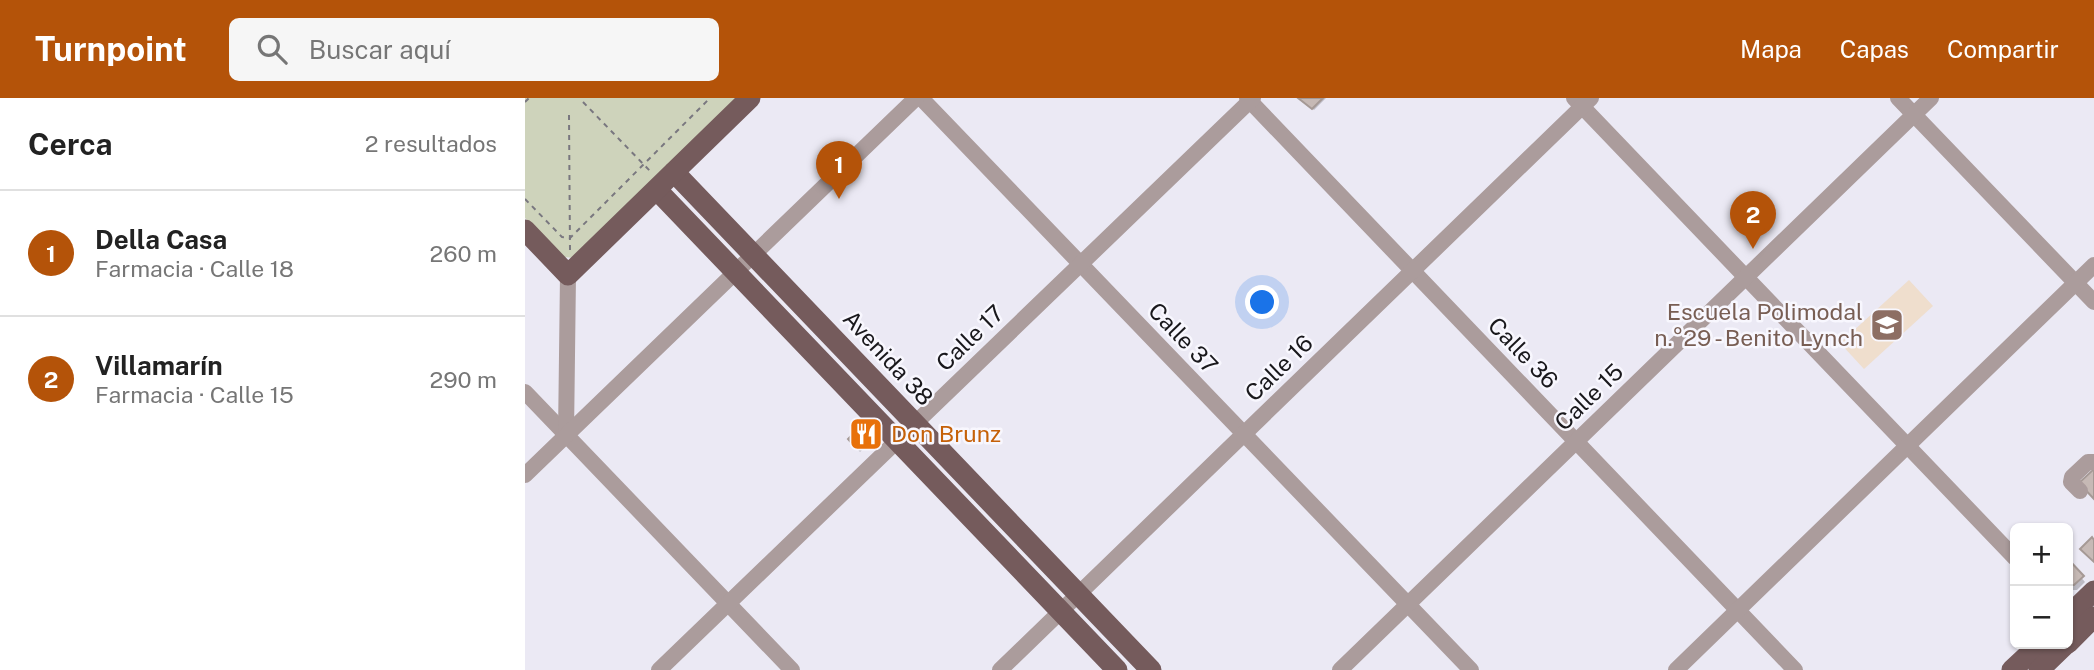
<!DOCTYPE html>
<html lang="es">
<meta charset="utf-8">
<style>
body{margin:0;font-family:"Public Sans",sans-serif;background:#f6f6f6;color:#222}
.controls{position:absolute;right:21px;bottom:21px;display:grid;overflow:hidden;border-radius:10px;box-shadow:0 2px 5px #0004}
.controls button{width:63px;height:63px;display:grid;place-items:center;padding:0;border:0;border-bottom:2px solid #e0e0e0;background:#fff;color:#222;font:35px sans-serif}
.you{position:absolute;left:738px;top:205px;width:24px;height:24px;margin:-18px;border:5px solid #fff;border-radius:50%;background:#1a73e8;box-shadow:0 0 0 10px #1a73e833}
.badge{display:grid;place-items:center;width:46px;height:46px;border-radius:50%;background:#b45309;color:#fff;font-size:23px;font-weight:700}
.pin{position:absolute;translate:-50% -58px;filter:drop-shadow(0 2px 4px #0008)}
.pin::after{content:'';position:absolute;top:37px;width:24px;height:21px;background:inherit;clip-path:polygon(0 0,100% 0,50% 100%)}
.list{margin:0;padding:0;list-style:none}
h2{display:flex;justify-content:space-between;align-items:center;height:91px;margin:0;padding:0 28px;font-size:30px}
h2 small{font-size:23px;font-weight:400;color:#767676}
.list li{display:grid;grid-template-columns:46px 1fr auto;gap:21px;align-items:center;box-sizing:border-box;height:126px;padding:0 28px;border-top:2px solid #e0e0e0}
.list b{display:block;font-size:26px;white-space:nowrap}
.list p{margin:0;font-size:23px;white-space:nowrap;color:#767676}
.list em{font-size:23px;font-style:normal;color:#767676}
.icon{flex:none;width:38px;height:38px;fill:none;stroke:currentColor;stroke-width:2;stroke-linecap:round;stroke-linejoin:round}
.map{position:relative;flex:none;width:1569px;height:572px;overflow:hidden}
header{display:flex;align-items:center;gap:42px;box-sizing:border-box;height:98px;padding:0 35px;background:#b45309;color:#fff}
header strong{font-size:33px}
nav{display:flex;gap:38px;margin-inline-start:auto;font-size:24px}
.search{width:490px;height:63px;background:#f6f6f6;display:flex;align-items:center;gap:18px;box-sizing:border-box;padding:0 24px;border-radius:10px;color:#767676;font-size:26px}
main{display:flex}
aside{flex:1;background:#fff}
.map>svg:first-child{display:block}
.education{fill:#efdecd}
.green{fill:#ced3bb}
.shadow{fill:#0003}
.building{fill:#c6b9b5;stroke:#a59995;stroke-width:2}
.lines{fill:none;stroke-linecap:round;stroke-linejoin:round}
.path{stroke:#79777f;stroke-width:2;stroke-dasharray:5 5;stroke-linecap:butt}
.minor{stroke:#ab9c9c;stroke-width:16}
.major{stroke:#755b5c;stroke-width:21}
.labels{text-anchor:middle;stroke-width:5;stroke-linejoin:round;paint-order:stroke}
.education-label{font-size:23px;fill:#785e54;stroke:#f8f7fe;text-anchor:end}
.street-label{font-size:23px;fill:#19181c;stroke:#f8f7fe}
.food-label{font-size:23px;fill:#c56008;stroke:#f8f7fe;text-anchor:start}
</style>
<header>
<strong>Turnpoint</strong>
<div class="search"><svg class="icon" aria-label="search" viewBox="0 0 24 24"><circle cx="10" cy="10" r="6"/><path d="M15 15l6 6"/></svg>Buscar aquí</div>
<nav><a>Mapa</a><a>Capas</a><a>Compartir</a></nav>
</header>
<main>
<aside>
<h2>Cerca<small>2 resultados</small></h2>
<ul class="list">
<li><span class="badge">1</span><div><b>Della Casa</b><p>Farmacia · Calle 18</p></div><em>260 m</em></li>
<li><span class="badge">2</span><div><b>Villamarín</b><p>Farmacia · Calle 15</p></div><em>290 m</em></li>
</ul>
</aside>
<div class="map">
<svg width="1569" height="572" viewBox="0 0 1569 572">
<rect width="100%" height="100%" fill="#ebe9f4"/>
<path class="education" d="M1384,182L1408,208L1339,271L1315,245Z"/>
<path class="green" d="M0,0H215L50,160L38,159L0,120Z"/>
<g class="shadow">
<path d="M775,0H801L789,12Z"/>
<path d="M345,336L348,341L335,354L325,342Z"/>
<path d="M1543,464L1560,484L1552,492H1548L1543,487Z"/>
</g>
<g class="building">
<path d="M773,0H798L787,11Z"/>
<path d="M338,326L346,335L331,350L323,341Z"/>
<path d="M1569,371V401L1554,385Z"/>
<path d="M1567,439L1569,442V464L1555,451Z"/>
<path d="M1543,461L1559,478L1549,487H1543Z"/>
</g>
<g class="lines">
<g class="path">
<path d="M0,4L4,0"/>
<path d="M58,4L125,73"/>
<path d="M44,17L45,153"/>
<path d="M0,101L37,139L45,140L185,0"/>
</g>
<g class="minor">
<path d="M396,0L946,572"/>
<path d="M722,0L1270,572"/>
<path d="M1049,0L1490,460"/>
<path d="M1373,0L1569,204"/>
<path d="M0,294L267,572"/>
<path d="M41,337L43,177"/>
<path d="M0,377L391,0"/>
<path d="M1555,393L1546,384L1547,379L1563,364H1569"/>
<path d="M134,572L728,0"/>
<path d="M475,572L1066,0"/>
<path d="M815,572L1406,0"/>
<path d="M1151,572L1569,167"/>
</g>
<g class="major">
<path d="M149,74L626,572"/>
<path d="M132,92L592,572"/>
<path d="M0,132L43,177L225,0"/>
<path d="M1543,518L1569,493"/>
<path d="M1543,545L1569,519"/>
<path d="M1487,572L1515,546"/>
<path d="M1514,572L1541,546"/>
</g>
</g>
<defs>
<symbol id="school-square" viewBox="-11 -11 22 22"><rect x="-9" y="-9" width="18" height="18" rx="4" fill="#8d6e63" stroke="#f8f7fe"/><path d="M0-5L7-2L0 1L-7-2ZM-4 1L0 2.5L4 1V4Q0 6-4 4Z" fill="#fff"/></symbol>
<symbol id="restaurant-square" viewBox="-11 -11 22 22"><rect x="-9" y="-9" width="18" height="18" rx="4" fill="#e8710a" stroke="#f8f7fe"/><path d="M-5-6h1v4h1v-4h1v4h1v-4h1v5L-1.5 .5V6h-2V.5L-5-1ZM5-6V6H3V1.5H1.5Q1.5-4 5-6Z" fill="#fff"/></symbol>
</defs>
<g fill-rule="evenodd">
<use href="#school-square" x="1343" y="208" width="38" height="38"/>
<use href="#restaurant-square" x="322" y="317" width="38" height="38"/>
</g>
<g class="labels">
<g class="education-label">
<text x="1338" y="222">Escuela Polimodal<tspan x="1338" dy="26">n.°29 - Benito Lynch</tspan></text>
</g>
<g class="street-label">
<text transform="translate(445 240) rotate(-44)" y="8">Calle 17</text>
<text transform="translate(658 240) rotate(46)" y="8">Calle 37</text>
<text transform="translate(998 255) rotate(46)" y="8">Calle 36</text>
<text transform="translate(363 260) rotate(47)" y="8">Avenida 38</text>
<text transform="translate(754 270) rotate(-44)" y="8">Calle 16</text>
<text transform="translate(1064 299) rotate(-44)" y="8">Calle 15</text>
</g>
<g class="food-label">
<text x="366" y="344">Don Brunz</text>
</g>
</g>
</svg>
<div class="controls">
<button>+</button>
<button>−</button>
</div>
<div class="you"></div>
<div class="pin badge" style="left:314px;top:101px">1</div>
<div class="pin badge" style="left:1228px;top:151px">2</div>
</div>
</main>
